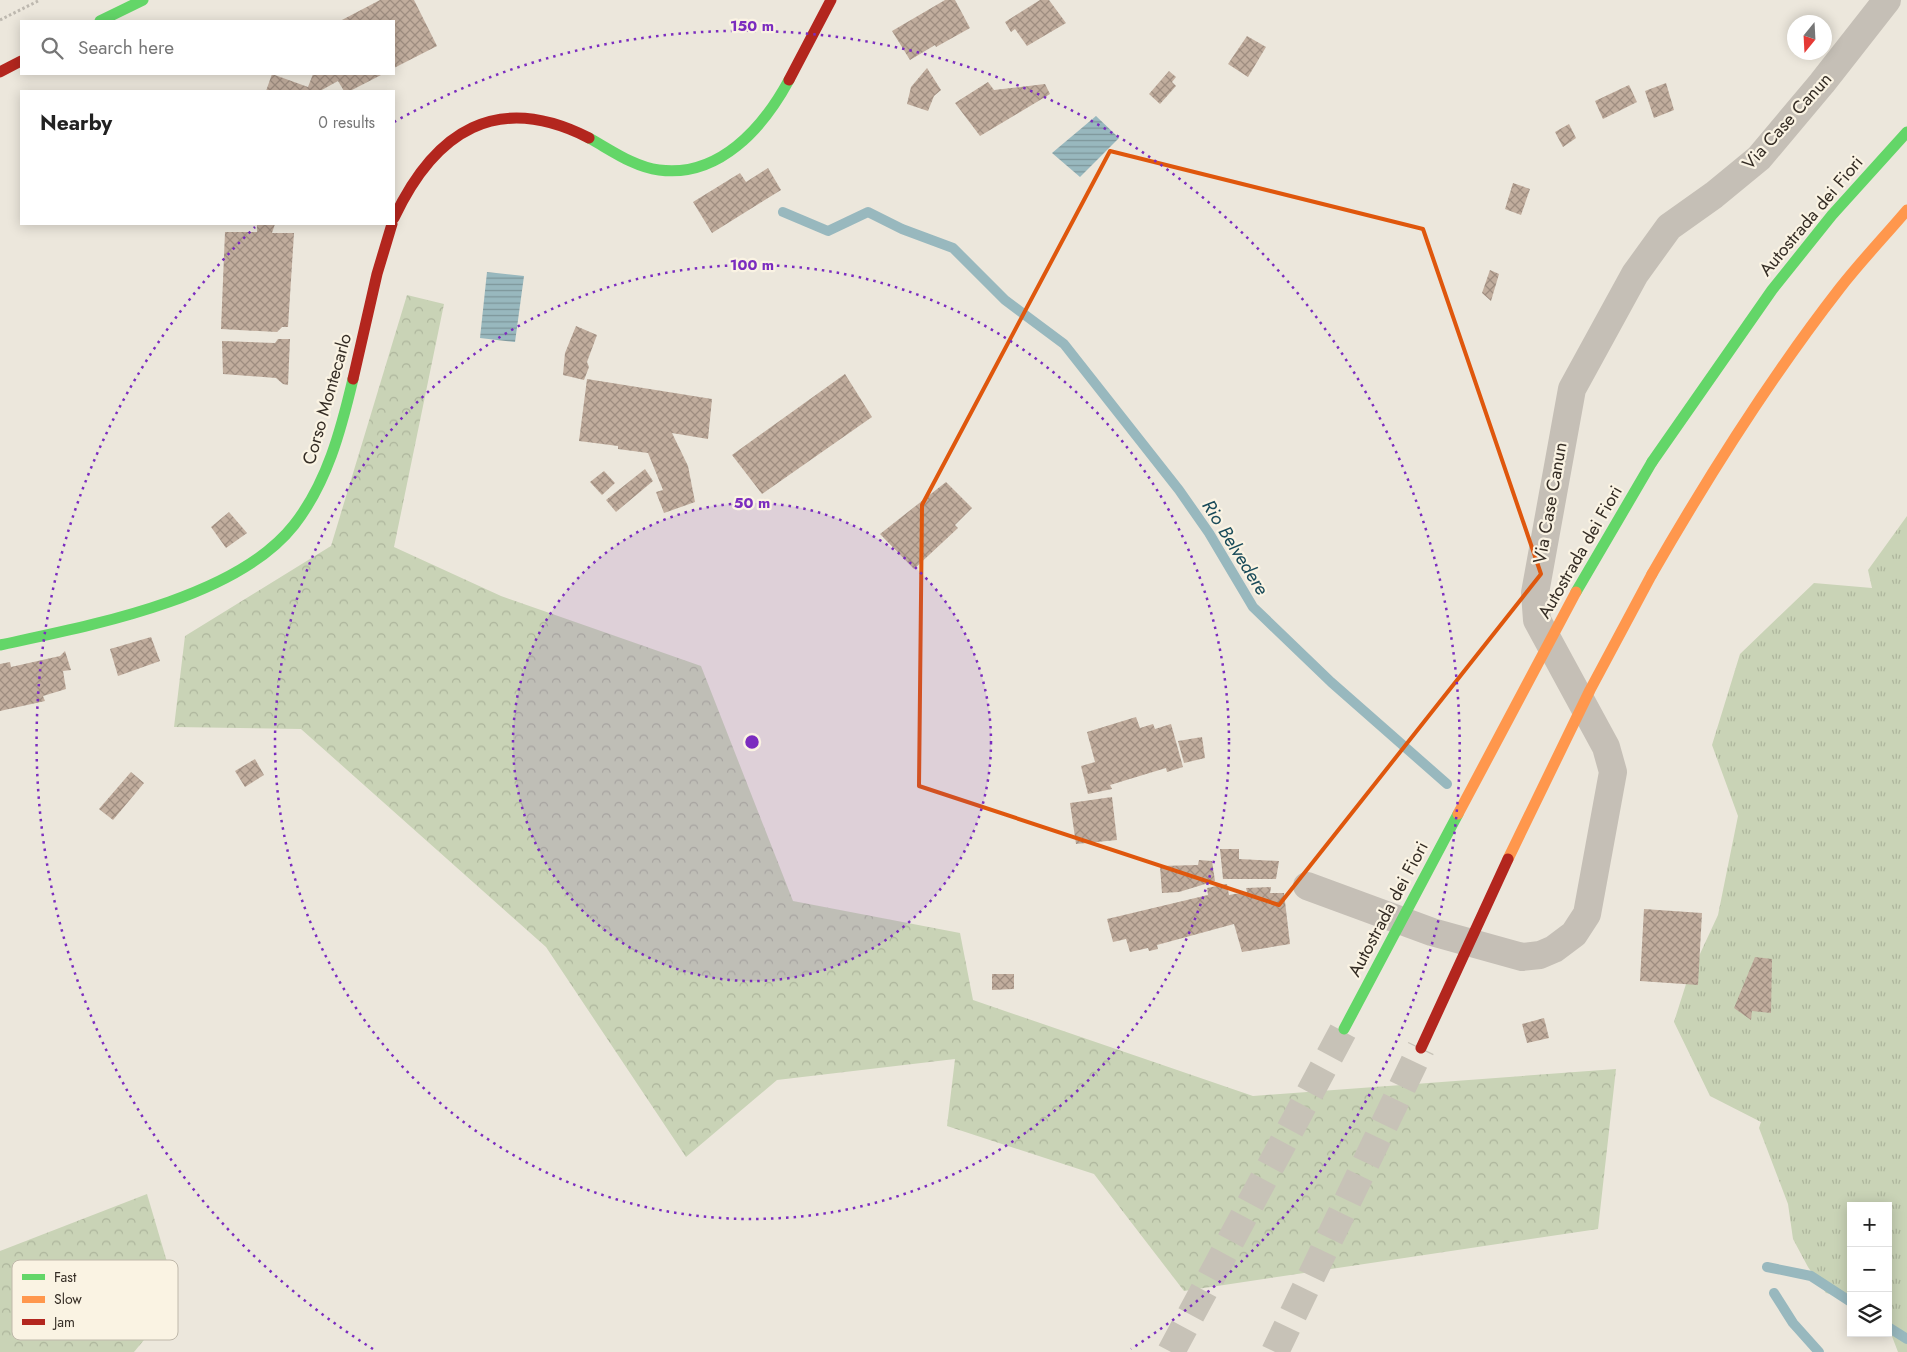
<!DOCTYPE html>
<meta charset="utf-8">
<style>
body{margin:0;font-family:Jost,sans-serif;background:#f6f6f6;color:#222}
.controls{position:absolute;right:15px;bottom:15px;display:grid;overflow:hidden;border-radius:0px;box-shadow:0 2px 12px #0003}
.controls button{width:45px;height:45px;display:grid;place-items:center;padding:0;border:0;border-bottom:1px solid #e0e0e0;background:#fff;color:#222;font:25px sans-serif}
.compass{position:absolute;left:1787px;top:15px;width:45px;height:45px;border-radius:50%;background:#fff;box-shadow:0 2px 12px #0003;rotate:198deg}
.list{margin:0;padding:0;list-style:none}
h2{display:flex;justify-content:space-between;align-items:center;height:65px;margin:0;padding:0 20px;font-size:21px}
h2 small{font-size:16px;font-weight:400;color:#767676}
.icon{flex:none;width:28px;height:28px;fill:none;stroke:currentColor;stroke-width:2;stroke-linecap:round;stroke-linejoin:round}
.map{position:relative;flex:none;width:1907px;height:1352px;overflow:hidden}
.search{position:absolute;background:#fff;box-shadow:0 2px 12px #0003;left:20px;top:20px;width:375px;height:55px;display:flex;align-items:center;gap:12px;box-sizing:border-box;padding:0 18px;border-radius:0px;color:#767676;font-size:19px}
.panel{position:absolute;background:#fff;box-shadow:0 2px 12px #0003;left:20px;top:90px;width:375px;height:135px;border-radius:0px}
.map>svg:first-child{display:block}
.grass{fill:url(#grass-tufts)}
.forest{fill:url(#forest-crowns)}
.water{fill:url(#water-rules)}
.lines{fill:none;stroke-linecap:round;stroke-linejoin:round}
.stream{stroke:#98b8be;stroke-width:10}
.building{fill:url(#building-cross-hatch)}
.highway-tunnel{stroke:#c7c2b7;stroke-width:28;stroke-dasharray:28 14;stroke-linecap:butt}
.path{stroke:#bdb8af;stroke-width:3;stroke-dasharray:2.5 2.5;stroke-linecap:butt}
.street{stroke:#c5bfb6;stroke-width:28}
.fast{stroke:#63d668;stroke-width:11}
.slow{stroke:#ff974d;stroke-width:11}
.jam{stroke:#b3261e;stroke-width:11}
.fast-bridge{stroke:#63d668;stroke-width:11}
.slow-bridge{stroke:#ff974d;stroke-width:11}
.jam-bridge{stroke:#b3261e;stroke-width:11}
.marked{fill:none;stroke:#df570d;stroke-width:4;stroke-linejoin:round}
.ring{fill:none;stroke:#7b2cbf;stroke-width:2.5;stroke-dasharray:2.5 5}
.labels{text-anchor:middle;stroke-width:4.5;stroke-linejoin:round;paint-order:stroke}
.street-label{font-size:18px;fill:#352d25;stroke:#faf3e3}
.water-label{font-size:19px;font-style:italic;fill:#184a59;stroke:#faf3e3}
.key{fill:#faf3e3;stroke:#bfb8aa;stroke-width:1}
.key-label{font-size:14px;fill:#352d25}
.centre{fill:#7b2cbf;stroke:#faf3e3;stroke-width:2.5}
.ring-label{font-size:15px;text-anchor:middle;font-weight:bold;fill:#7b2cbf;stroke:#faf3e3;stroke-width:4.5;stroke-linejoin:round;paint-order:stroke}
</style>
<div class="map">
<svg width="1907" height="1352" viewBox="0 0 1907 1352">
<defs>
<pattern id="grass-tufts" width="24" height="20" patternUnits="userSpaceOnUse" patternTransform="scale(1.25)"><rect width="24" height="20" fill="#c9d3b6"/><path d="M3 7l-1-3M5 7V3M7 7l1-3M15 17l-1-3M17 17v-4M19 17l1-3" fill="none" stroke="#adb59c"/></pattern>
<pattern id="forest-crowns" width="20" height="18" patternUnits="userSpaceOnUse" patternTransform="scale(1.25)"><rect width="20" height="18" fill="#c9d3b6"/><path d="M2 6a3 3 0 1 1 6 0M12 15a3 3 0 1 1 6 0" fill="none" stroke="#adb59c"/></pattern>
<pattern id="water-rules" width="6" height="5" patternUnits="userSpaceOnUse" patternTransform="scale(1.25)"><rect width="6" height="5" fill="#98b8be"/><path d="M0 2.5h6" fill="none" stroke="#7d969a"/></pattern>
<pattern id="building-cross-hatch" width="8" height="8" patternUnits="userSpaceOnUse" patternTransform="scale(1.25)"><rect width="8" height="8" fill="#c1ad9d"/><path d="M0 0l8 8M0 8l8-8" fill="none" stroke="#9e8d80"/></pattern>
</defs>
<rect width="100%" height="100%" fill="#ece7dc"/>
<path class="grass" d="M1907,516V1352H1898L1888,1326V1206H1851V1299L1826,1293L1808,1267L1793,1239L1788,1204L1759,1128L1761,1122L1710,1096L1674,1022L1686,984L1718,915L1738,816L1712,745L1740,654L1814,583L1872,588L1868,570Z"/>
<g class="forest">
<path d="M407,295L444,304L394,547L501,596L701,666L793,901L960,933L973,1000L1253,1096L1616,1069L1598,1229L1184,1291L1094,1174L947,1126L955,1059L777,1080L686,1157L546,947L301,729L174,727L185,636L331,546Z"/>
<path d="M147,1194L178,1299L134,1352H0V1251Z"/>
</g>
<g class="water">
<path d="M1096,116L1119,138L1080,177L1052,153Z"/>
<path d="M487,272L524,276L515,342L480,338Z"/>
</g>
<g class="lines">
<g class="stream">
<path d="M783,212L828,231L868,212L902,229L953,248L1005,300L1064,344L1179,490L1209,533L1253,607L1331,682L1447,784"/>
<path d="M1767,1267L1811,1276L1851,1302"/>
<path d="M1774,1293L1793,1323L1819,1352"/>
<path d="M1888,1327L1907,1339"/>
</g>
</g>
<g class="building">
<path d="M380,0H414L437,46L394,68V21H340Z"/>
<path d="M945,0H955L970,28L936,47L935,45L910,60L892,31Z"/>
<path d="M1040,0H1049L1066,23L1027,46L1015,29L1011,32L1005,22Z"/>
<path d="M1247,36L1266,47L1248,77L1228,64Z"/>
<path d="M927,68L941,90L934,96L928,111L907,104L911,87Z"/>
<path d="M1169,71L1176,77L1172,82L1176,86L1160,104L1149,94Z"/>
<path d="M272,74L308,87L313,74H383L350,91H344L338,81L320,91H266Z"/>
<path d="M988,82L994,90L1045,84L1050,94L980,136L955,103Z"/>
<path d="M1666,83L1674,110L1654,118L1645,91Z"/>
<path d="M1629,85L1637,102L1603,119L1595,101Z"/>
<path d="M1569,124L1576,138L1563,147L1555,132Z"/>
<path d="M768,168L781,190L712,233L693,202L740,173L746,182Z"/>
<path d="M1513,183L1530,189L1521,215L1505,209Z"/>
<path d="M257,224H275L272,233H294L288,327H282L277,332L221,329L225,232H257Z"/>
<path d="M1490,270L1499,274L1491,301L1482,293Z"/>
<path d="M576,326L597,335L587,362L589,367L584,380L563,375L565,353Z"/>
<path d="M278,339H290L288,385L283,384L276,378L223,374L222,341L275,343Z"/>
<path d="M845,374L872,417L762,494L732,455Z"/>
<path d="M587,379L712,399L708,439L672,433L688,466L695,502L664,513L656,492L663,490L648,453L618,449V446L579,441Z"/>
<path d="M645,469L653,481L616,512L606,500Z"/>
<path d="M604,471L615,483L602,495L590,482Z"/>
<path d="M946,482L972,508L955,525L958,528L914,569L880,534Z"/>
<path d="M229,512L247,533L226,548L211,527Z"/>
<path d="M151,637L160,661L118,676L110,649Z"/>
<path d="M65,651L71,670L63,671L66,689L43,696L45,701L0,711V664L10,662L11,667L60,656Z"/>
<path d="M1136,717L1140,728L1153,724L1155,729L1171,724L1183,767L1167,772L1166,768L1110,785L1112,789L1088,794L1081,766L1095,762L1087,732Z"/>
<path d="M1202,737L1205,758L1184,763L1178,741Z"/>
<path d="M255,759L264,775L245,787L235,771Z"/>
<path d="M131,772L144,783L113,820L99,809Z"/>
<path d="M1112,797L1117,840L1076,844L1070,803Z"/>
<path d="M1220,849H1239V859L1279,861L1276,879H1223Z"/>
<path d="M1199,860L1212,861L1215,881L1179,892L1162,893L1160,866L1198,865Z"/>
<path d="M1227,884L1229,895L1247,892L1246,888L1271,887L1270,893H1284L1290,944L1242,952L1234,924L1157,945L1158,949L1149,951L1148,948L1130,952L1126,939L1113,942L1107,919L1208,895L1207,888Z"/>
<path d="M1644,909L1702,913L1698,985L1640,981Z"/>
<path d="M1755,957L1772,959L1771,1013L1752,1011L1751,1020L1734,1008Z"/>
<path d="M992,974H1014V989L992,990Z"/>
<path d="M1544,1018L1549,1038L1527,1043L1522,1024Z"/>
</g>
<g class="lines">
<g class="highway-tunnel">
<path d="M1171,1352L1344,1029"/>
<path d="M1275,1352L1421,1048"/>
</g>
<path class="path" d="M0,20L40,0"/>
<path class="street" d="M1307,886L1432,932L1522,957L1540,955L1554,949L1574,934L1587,914L1613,772L1606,747L1537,620L1535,593L1572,389L1635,274L1669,227L1714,195L1759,158L1822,83L1887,0"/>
<g class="fast">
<path d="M100,21L143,0"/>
<path d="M589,138C611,150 634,167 659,170C719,178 763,128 789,80"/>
<path d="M1652,462L1772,290L1832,215L1907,132"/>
<path d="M0,645C88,626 236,599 294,525C327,483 341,430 353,379"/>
</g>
<path class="slow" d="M1652,574C1709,475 1770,378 1840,288C1861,261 1885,236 1907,210"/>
<g class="jam">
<path d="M0,72L21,61"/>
<path d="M789,80L831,0"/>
<path d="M394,218C435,131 497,91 589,138"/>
<path d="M353,379L377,274L392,224"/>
</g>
<g class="fast-bridge">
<path d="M1576,592L1652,462"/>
<path d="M1344,1029L1458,814"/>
</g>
<g class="slow-bridge">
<path d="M1458,814L1576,592"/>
<path d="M1508,859L1590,690L1652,574"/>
</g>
<path class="jam-bridge" d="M1421,1048L1508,859"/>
</g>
<path class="marked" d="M1110,151L1423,229L1541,574L1279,905L919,786L922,505Z"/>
<circle cx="752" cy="742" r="239" fill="#7b2cbf" fill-opacity=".12"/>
<g class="ring">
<circle cx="752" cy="742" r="239"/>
<circle cx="752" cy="742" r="477"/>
<path d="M373 1349A716 716 0 0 1 255 227M394 122A716 716 0 0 1 1131 1349"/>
</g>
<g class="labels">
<g class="street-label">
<text transform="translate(1787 121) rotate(-48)" y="6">Via Case Canun</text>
<text transform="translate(1811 216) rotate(-50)" y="6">Autostrada dei Fiori</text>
<text transform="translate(327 399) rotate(-74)" y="6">Corso Montecarlo</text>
<text transform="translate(1550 503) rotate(-80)" y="6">Via Case Canun</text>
<text transform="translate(1580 552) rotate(-60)" y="6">Autostrada dei Fiori</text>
<text transform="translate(1388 909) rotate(-62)" y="6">Autostrada dei Fiori</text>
</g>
<g class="water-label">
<text transform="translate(1236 547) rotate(58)" y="7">Rio Belvedere</text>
</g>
</g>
<rect x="12" y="1260" width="166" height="80" rx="8" class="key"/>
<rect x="22" y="1274" width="23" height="6" fill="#63d668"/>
<rect x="22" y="1296" width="23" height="7" fill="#ff974d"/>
<rect x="22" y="1319" width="23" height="6" fill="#b3261e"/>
<g class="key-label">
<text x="54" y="1282">Fast</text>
<text x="54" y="1304">Slow</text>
<text x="54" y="1327">Jam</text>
</g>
<circle cx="752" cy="742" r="8" class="centre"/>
<g class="ring-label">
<text x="752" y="31">150 m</text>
<text x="752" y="270">100 m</text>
<text x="752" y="508">50 m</text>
</g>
</svg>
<div class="controls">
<button>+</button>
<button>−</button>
<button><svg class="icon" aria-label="layers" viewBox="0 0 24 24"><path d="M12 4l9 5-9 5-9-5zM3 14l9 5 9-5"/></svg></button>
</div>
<svg class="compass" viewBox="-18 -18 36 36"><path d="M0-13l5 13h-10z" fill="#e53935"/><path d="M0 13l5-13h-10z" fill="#767676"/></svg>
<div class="search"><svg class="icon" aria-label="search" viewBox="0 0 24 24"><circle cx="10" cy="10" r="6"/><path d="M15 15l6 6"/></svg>Search here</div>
<section class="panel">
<h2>Nearby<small>0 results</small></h2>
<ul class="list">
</ul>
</section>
</div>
